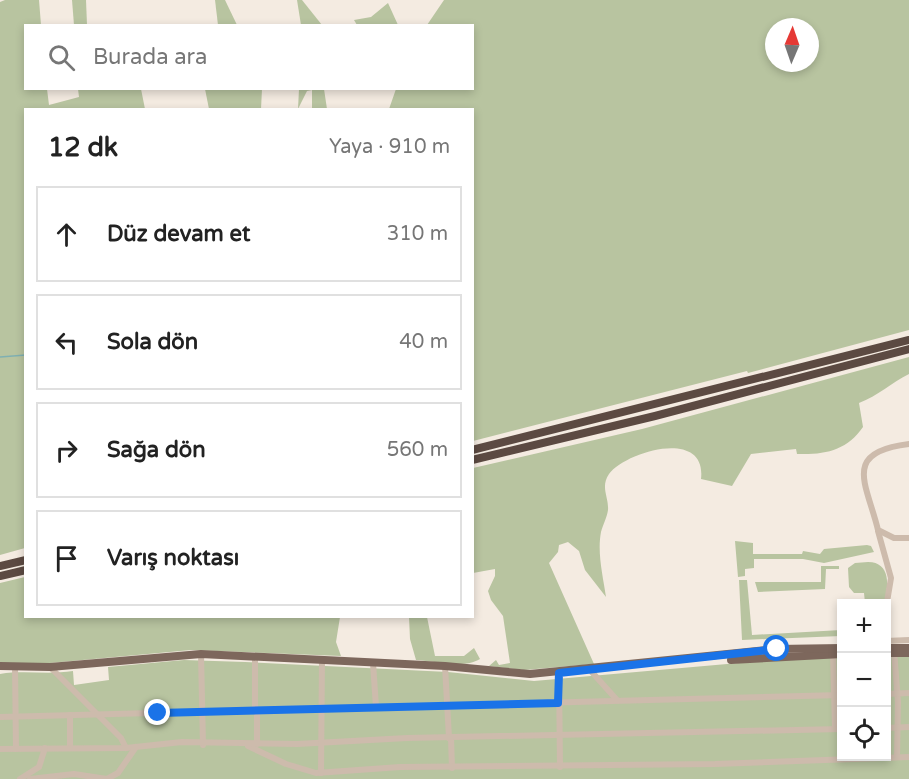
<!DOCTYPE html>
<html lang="tr">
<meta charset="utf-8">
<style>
body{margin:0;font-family:"Varela Round",sans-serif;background:#f6f6f6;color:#222}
.controls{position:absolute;right:18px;bottom:18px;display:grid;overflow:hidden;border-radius:0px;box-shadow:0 3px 9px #0003}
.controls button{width:54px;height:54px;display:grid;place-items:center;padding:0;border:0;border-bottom:2px solid #e0e0e0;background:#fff;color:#222;font:30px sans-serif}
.compass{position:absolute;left:765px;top:18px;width:54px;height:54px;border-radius:50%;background:#fff;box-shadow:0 3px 9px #0003;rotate:2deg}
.stop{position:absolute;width:18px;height:18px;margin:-14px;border:4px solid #1a73e8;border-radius:50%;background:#fff}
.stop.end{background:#1a73e8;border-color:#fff;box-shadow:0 2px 6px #0008}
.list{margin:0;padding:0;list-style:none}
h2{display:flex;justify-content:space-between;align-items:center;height:78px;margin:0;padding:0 24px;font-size:26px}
h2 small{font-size:20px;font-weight:400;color:#767676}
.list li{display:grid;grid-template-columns:39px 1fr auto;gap:18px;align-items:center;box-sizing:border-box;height:96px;margin:0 12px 12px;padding:0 12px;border:2px solid #e0e0e0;border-radius:0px}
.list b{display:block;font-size:22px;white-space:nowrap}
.list em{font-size:20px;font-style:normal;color:#767676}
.icon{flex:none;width:33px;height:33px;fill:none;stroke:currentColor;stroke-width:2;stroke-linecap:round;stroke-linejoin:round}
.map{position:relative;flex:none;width:909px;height:779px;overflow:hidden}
.search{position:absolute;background:#fff;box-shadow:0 3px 9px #0003;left:24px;top:24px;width:450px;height:66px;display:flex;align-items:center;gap:15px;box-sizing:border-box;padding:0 21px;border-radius:0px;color:#767676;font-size:22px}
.panel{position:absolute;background:#fff;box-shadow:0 3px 9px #0003;left:24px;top:108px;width:450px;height:510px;border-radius:0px}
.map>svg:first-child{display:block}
.green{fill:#b8c4a0;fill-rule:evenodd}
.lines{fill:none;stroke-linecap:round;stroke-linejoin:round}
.stream{stroke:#7fb0b2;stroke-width:1.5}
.minor{stroke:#cdbbac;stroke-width:6}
.major{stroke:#7d675c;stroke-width:8}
.highway{stroke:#5c4a42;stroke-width:8}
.route{stroke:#1a73e8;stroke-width:8}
</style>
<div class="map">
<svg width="909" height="779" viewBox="0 0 909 779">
<rect width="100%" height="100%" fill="#f4ebe1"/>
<g class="green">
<path d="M5,0H39L41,25L26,26V88L47,89L49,105L79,97L78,89H141L145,109L26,110L25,548L0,555V2Z"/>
<path d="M72,0H86L87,25H74Z"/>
<path d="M215,0H225L237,25H218Z"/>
<path d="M297,0H302L322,25H301Z"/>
<path d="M444,0H909V330L748,373L747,371L473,441L472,110L389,109L396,89L472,88V26L427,25ZM774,27H810V63H774Z"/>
<path d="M388,3L398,25H357L354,20L371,17Z"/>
<path d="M205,89H262L261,109H209Z"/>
<path d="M299,89H324L327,109H312V90L307,91L298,109Z"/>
<path d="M909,357V374C891,383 878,396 859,403L863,427C847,450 826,455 797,454L796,449L751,454L732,486L701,479C707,427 625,452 609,474C600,487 609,497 608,510C607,517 603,525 601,532C597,553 603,576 606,597L585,570L579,551L568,542L559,545L558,552L549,563L594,664L524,670L489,666L496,660L499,665L510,663L503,616L491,600L488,591L495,576V569L473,573V468L642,429Z"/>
<path d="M735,541L753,543V554H802L803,551L820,554L824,549L867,545L871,546L874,552L824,563L803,559H754V568L745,569V576L738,577Z"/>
<path d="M868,562C891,562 889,587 884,603H865L864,593H854L849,587L848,568L855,563Z"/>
<path d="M821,566H839V569H826L825,589L758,592L755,582H821Z"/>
<path d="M25,577L26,616L340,617L336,642L341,656L191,650L50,663H0V583Z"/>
<path d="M739,580H747L752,635L841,630V636L742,640Z"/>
<path d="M409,617H427L435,656H464L474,648L480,659C464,669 436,661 416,660L410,639Z"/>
<path d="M887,653H909V779H0V674C24,670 48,675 73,671L74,685L109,680L108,667L184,660L245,662L448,672L534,681L841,654L842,756H886Z"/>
</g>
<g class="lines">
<path class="stream" d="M0,357L26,355"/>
<g class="minor">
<path d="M909,444C841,452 867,484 878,530L894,538H909"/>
<path d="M878,531L891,578L886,608"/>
<path d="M886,641L909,640"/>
<path d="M894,650L898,702L897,757"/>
<path d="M833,652L835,729"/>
<path d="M201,654L203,745"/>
<path d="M373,663L376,707"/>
<path d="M15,666L16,749"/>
<path d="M445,666L449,738"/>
<path d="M50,667L121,738L126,748"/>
<path d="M590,670L617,700"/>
<path d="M559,673L560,767"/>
<path d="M886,694L909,693"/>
<path d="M255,711V656"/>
<path d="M70,715V748"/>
<path d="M0,717L842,695"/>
<path d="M886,728L909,727"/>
<path d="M451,738L452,768"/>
<path d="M257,744V711"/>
<path d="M248,746L286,764L316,773L400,767L715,764L909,757"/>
<path d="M0,749L126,748L182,742L297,744L407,738L842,729"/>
<path d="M321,773L322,659"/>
<path d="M20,779L39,767L45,748"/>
<path d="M30,779L74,774L107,779L118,773L136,747"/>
</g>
<g class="major">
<path d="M886,648H909"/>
<path d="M886,653H909"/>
<path d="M731,660L842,654"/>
<path d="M0,666L50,667L201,654L445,666L530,674L777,649L842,648"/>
</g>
<g class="highway">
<path d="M472,450L909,340"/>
<path d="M472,460L655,416L909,349"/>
<path d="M0,566L26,560"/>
<path d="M0,576L26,570"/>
</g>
</g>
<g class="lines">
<path class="route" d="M158,713L558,703L559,673L777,649"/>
</g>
</svg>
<div class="controls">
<button>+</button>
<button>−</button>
<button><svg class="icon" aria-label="locate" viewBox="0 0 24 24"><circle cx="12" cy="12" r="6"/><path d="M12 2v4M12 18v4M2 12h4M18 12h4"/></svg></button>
</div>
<svg class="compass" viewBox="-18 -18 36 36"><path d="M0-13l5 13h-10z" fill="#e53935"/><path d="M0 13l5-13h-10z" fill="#767676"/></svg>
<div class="stop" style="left:777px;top:649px"></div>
<div class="stop end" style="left:158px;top:713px"></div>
<div class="search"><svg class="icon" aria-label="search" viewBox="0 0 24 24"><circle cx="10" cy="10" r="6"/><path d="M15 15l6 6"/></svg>Burada ara</div>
<section class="panel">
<h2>12 dk<small>Yaya · 910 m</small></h2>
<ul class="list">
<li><svg class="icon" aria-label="ahead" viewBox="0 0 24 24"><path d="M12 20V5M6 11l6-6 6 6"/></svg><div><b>Düz devam et</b></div><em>310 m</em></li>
<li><svg class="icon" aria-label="left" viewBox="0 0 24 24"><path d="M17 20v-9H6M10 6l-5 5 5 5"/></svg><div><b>Sola dön</b></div><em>40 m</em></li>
<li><svg class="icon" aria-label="right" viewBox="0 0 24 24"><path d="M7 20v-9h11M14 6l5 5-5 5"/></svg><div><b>Sağa dön</b></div><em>560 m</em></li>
<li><svg class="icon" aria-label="arrive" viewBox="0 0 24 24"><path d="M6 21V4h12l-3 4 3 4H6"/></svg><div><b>Varış noktası</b></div></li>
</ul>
</section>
</div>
